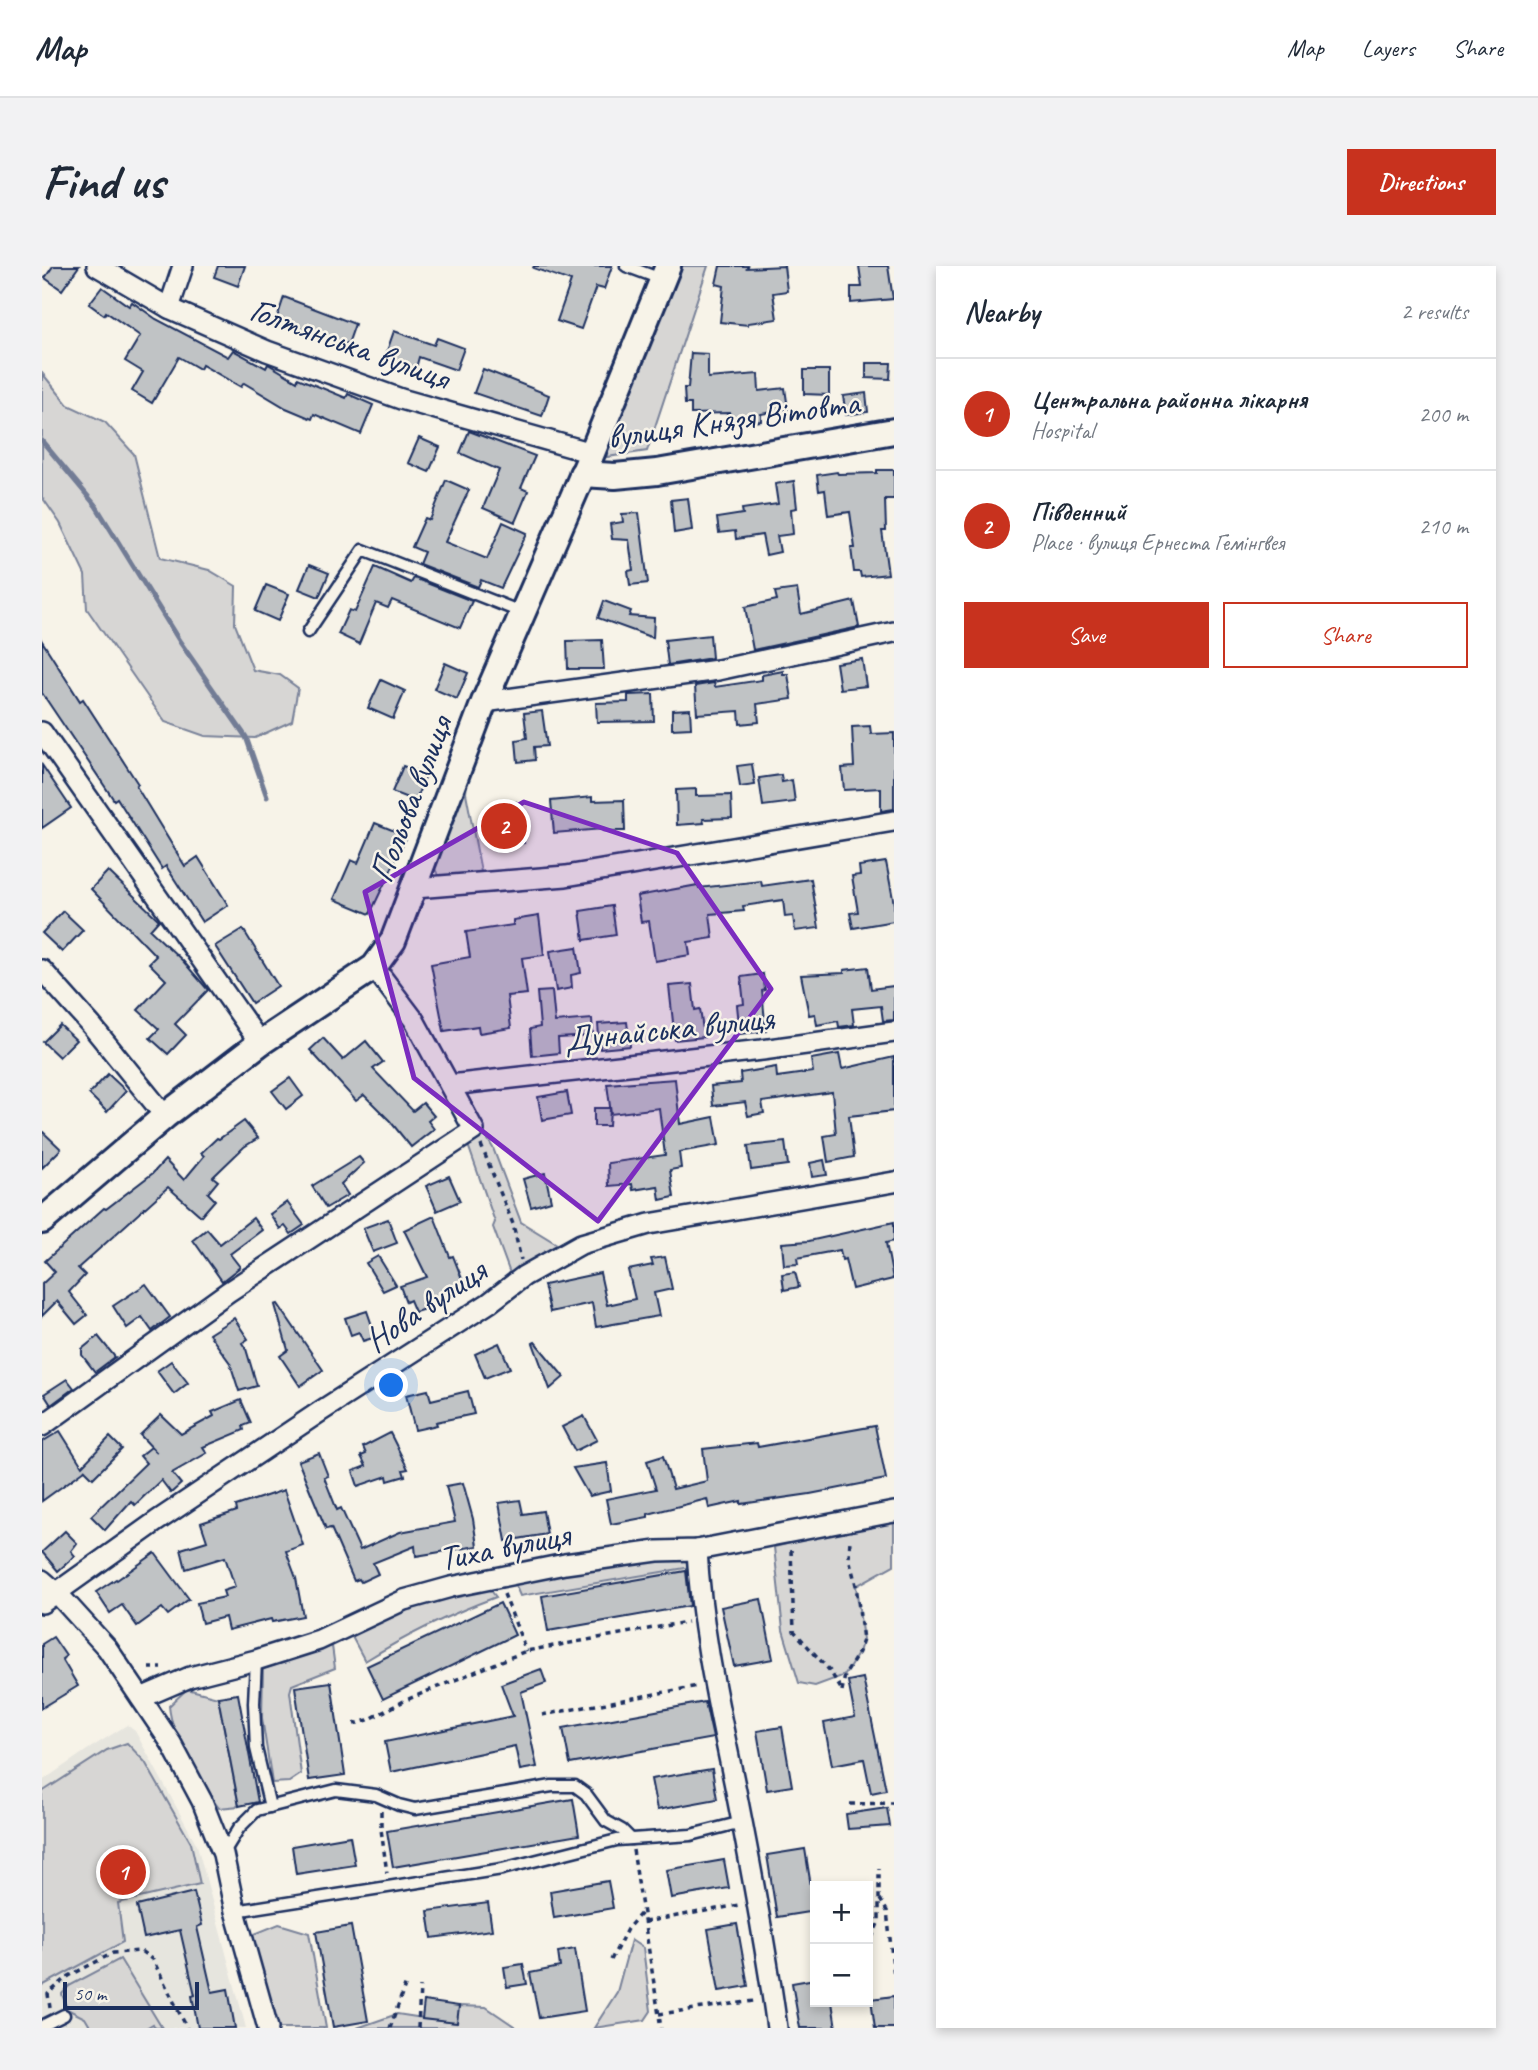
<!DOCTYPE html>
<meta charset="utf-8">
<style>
body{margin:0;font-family:Caveat,sans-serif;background:#f2f2f3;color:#1f2937}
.controls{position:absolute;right:21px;bottom:21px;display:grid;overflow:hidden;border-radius:0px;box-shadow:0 4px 10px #0003}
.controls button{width:63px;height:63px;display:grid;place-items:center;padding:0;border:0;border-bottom:2px solid #e0e1e3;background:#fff;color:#1f2937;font:35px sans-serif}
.scale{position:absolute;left:21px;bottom:18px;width:136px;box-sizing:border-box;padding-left:7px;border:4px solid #1b2f5e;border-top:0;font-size:19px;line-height:24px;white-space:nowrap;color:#1b2f5e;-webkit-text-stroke:5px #f7f3e8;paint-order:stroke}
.you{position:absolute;left:350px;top:1120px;width:24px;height:24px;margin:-18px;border:5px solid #fff;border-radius:50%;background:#1a73e8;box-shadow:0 0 0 10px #1a73e833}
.badge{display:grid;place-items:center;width:46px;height:46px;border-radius:50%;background:#c8321e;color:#fff;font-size:23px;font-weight:700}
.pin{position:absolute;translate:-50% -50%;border:4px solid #fff;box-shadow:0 2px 7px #0006}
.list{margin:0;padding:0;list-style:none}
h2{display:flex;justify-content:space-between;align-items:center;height:91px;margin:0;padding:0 28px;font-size:30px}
h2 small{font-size:23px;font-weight:400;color:#747a83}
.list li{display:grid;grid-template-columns:46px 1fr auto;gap:21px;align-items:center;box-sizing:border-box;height:112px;padding:0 28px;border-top:2px solid #e0e1e3}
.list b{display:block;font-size:26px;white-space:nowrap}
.list p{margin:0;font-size:23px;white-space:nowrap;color:#747a83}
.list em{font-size:23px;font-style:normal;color:#747a83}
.actions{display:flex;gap:14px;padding:21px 28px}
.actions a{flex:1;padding:16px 0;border:2px solid #c8321e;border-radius:0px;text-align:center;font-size:24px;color:#c8321e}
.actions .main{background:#c8321e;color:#fff}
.map{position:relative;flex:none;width:852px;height:1762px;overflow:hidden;border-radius:0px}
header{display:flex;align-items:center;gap:42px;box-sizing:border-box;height:98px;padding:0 35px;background:#fff;border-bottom:2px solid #e0e1e3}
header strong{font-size:33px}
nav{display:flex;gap:38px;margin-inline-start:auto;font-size:24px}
.intro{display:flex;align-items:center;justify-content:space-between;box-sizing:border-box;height:168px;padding:0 42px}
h1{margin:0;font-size:49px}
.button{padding:18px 32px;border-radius:0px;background:#c8321e;color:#fff;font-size:24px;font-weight:700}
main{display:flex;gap:42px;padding:0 42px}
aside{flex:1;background:#fff;border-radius:0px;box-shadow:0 4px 10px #0003}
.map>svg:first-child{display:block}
.built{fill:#e6e5de}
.green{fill:#d7d6d4;stroke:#798299;stroke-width:2}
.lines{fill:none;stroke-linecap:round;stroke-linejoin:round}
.stream{stroke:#727c95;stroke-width:5}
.building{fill:#c0c3c5;stroke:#1b2f5e;stroke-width:2}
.service-casing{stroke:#1b2f5e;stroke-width:15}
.minor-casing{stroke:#1b2f5e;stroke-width:24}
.tertiary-casing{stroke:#1b2f5e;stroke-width:30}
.path{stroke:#1b2f5e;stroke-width:3.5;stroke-dasharray:5 5;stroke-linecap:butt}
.service{stroke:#f7f3e8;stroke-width:10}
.minor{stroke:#f7f3e8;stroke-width:19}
.tertiary{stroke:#f7f3e8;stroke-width:24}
.marked{fill:#7b2cbf;fill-opacity:0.2;stroke:#7b2cbf;stroke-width:5;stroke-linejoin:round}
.labels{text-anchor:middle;stroke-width:5;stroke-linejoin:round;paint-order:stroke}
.street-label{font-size:35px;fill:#1b2f5e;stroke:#f7f3e8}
</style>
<header>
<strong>Map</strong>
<nav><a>Map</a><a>Layers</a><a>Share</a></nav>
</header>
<div class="intro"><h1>Find us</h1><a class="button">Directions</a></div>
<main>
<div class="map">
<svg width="852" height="1762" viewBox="0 0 852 1762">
<rect width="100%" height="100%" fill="#f7f3e8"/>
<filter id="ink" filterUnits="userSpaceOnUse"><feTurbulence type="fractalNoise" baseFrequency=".0143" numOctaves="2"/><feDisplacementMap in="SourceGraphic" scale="14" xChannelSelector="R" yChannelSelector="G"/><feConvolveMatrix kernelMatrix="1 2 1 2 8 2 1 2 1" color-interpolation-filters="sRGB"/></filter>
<g filter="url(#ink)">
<path class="built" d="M85,1459L93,1465L155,1579L204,1762H0V1515L45,1484Z"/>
<g class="green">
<path d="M639,0H666L605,185L565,191L562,176L622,31Z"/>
<path d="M0,107L26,139L63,156L92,188L118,292L167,304L194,320L193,358L211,404L238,409L256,422L250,455L213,472L163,470L123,456L45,343L43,309L18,257L0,231Z"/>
<path d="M426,507L424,527L440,611L406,612L396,609L392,601Z"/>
<path d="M434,854L451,882L479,956L518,980L469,1010L451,961L453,956L425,876Z"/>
<path d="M852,1253V1299L814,1320L821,1374L817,1386L803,1409L773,1420L757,1417L741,1364L732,1281Z"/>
<path d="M627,1292L642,1293L649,1301L478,1330L472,1316Z"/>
<path d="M447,1322L454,1331C408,1348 365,1369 323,1395L309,1369L372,1338Z"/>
<path d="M290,1380L293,1402L250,1419L248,1426L259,1508L247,1516L230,1517L220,1452L221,1403Z"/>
<path d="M145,1423L176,1431L197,1540L177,1542C157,1517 130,1472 127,1440Z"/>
<path d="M85,1477L103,1496L149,1577L158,1618L76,1637L81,1676L0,1720V1526L65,1484Z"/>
<path d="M237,1658L267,1667L284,1762H236L210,1669Z"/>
<path d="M589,1674L601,1682L609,1745L603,1754L552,1762L575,1726Z"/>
<path d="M78,1693L120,1762H113L111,1758L104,1762H49L43,1752L25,1743L20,1728L27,1720Z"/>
<path d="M417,1740L444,1741L475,1762H315L355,1748L414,1757Z"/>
</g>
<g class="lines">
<path class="stream" d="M0,175L54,240L138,376L204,471L225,531"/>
</g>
<g class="building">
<path d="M11,0H37L20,24L3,12Z"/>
<path d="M176,0H203L196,20L172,11Z"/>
<path d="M492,0H570L562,23L554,21L539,63L515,55L529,15L491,2Z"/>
<path d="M678,0H706L705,2L742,0L745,25L731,27L735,53L706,57V59L678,56L682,20L674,18Z"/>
<path d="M817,0H846L851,33L809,37V21H820Z"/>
<path d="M60,21L87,40L90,36L114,53L186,91L191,84L224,102L226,98L255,115L256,112L304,132L306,128L331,139L319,168L272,148L270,153L244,142L202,117L199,121L160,99L158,103L137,91L110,137L90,125L101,106L83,95L98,70L64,46L62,49L47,38Z"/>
<path d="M242,31L313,58L306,78L234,55Z"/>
<path d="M352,65L392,79L395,72L422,82L414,104L377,91L374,102L343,91Z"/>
<path d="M649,87L666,88V112L716,108L717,125L743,122L746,143L719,148V155L689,158L688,147L649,148V138H643L642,122H646Z"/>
<path d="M824,97H849L848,113L824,112Z"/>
<path d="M441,103L507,129L500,150L432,127Z"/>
<path d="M762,104H787V129L762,128Z"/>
<path d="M824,127L826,146L804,149L801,130Z"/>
<path d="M427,165L493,190L479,222L486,225L473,256L441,242L457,204L418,187Z"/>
<path d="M377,172L398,181L387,206L366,197Z"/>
<path d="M835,204H852V233H843L844,265H840L846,308L819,311L818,306H812L809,282H813L808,246L786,249L783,224L777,225L775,209L795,206L796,208L835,207Z"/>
<path d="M404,214L427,224L403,276L445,293L461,256L485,267L459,322L439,314L436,321L377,298L382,286L370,281L383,252L388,254Z"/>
<path d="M752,215L755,242L749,243L751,268L735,270L738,286L724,289L720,269L694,273L693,265L677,267L675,252L701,248L700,243L736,238L733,218Z"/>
<path d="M646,232L650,264L632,267L629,234Z"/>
<path d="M597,247L606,317L588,319L586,305L591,304L587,274L570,273L568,258L581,256L580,248Z"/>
<path d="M267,299L287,307L277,331L257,323Z"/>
<path d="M333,301L369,317L372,312L430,335L418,362L350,334L346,342L334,337L317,378L296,368L307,344L313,346Z"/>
<path d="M224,319L247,328L236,355L213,345Z"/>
<path d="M755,323L759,348L812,335L817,361L711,384L703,341L735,334L733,326Z"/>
<path d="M562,335L589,345L587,350L612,352L611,372L556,352Z"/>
<path d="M668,369L670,392L626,399L623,374Z"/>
<path d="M560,374L562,403H526L525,375Z"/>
<path d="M0,375L38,435L41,433L96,518L94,520L143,600L156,591L186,639L160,656L124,600L120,603L75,532L72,534L0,427Z"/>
<path d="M820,393L824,420L798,423L794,397Z"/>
<path d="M403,397L426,407L415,433L392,423Z"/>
<path d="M741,405V408H746L750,433L715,438L717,456L698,458L697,445L655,448L653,420L672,417L673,421L720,414V409Z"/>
<path d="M339,414L363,425L351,453L326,442Z"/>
<path d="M611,428L612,455L555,456L554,437L586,436V429Z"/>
<path d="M648,443L649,462L630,463V444Z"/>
<path d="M500,445L505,480L492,481L493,494L476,496L474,474L485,472L482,447Z"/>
<path d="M828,460L829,468L852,467V543L839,545V522L802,524L800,502L812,501L810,461Z"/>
<path d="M710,498L713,519L698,521L695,500Z"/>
<path d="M0,499L29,542L0,562Z"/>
<path d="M361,500L384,509L373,535L350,526Z"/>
<path d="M739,509L740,516L750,514L753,536L721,540L717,512Z"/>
<path d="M654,523V530L689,529L690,552L661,553L662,557L635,559L634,524Z"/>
<path d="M550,531V535L582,534L583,565H561V563L512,567L509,535Z"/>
<path d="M474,536L482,577L451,583L443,542Z"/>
<path d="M333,557L365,570L328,648L292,633L309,594L316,597Z"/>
<path d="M844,596L852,638V655L811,662L808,647L816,646L810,610L818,609L817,600Z"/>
<path d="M66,605L117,654L108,664L141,695L166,724L133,758L144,769L126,788L108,772L117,763L96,744L124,714L107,697L114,690L49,623Z"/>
<path d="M769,613L777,662L753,665L751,650L743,651L741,634L701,640L702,645L668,648L671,672L646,676L648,689L613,695L607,655L599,656L595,630L656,619L657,622L719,615L720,620Z"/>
<path d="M570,640L574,669L542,674L538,645Z"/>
<path d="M21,645L41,664L20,686L0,667Z"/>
<path d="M497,650L502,689L480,692L485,728L465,730L469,762L437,767L436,760L402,765L389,698L428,691L424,666L471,659V654Z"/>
<path d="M201,663L236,720L210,737L173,680Z"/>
<path d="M535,681L539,707L529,709L530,722L514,725L508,685Z"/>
<path d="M826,701L829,723L852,720V754L841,755L839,740L810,743L812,759L797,761L796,755L775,759L773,748L767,749L759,709L802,707V704Z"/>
<path d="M721,708L723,724L720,725L724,765L698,768L695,739L702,738L699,711Z"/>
<path d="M650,718L653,744L658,743L662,771L633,774L627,720Z"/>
<path d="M510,725L513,756L550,753L551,770L516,772L517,787L490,790L488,763L498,761L495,726Z"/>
<path d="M585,756L588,780L558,783L556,758Z"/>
<path d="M18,759L34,774L17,791L1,776Z"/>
<path d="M281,772L301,794L324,775L341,796L331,803L371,845L381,837L392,850L386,855L392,863L369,881L348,855L322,829L314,835L268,784Z"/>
<path d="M797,788L800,803L852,791V845L807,850L812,891L786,896L782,870L794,868L790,826L720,836L722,847L706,850L703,836L671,840L669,820L699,817L698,807L734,801L735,811L771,806L769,793Z"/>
<path d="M66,808L84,825L65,846L47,828Z"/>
<path d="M248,812L261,830L244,843L230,825Z"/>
<path d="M633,813L638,858L672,851L677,879L637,886L639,902L628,904L632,931L618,934L616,920L591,924L590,918L567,920L566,897L623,889L617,842L569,848L565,818Z"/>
<path d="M525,826L529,849L500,854L496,831Z"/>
<path d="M552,842H568L567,860H552Z"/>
<path d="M202,855L216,872L202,881L171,911L176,915L166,927L173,934L159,950L126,921L36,1002L43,1009L27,1026L45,1049L34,1058L15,1035L0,1050V1018L13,1006L3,995L62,942L64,943L111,907L123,894L142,914L162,890L159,887L175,872L177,873Z"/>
<path d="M0,865L19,883L0,902Z"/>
<path d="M743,876L746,899L709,904L706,880Z"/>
<path d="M317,891L322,897L299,918L306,929L284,942L270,920Z"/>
<path d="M782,894L785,909L770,911L768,897Z"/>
<path d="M503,907L509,935L489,941L481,913Z"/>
<path d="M407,910L418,935L395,945L384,920Z"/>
<path d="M245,936L262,959L249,968L243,960L238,963L228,948Z"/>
<path d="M392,950L408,991L411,990L424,1023L385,1039L386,1042L373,1046L368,1034L364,1036L358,1020L385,1011L362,964Z"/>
<path d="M211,952L220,964L188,988L198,1001L180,1015L151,974L165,963L178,978Z"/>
<path d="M346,953L355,977L331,986L321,962Z"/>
<path d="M852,956V975L844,977L851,1013L810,1023L803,993L800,994L798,984L755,992L756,998L742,999L740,977L767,975Z"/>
<path d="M336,990L354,1019L341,1025L324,997Z"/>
<path d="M623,991L630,1023L612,1027L617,1050L554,1061L550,1037L508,1046L502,1019L558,1007L565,1039L593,1033L586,1004L611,999L609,993Z"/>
<path d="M753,1006L757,1021L742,1024L740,1008Z"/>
<path d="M104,1018L128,1051L110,1065L100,1051L85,1062L71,1040Z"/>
<path d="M236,1038L281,1104L258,1120L238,1090L246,1084L233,1039Z"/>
<path d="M325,1045L334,1071L321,1075L317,1066L309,1069L303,1052Z"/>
<path d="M192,1052L206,1073L200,1077L204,1083L215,1120L197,1125L188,1097L167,1068Z"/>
<path d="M56,1070L73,1091L53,1106L40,1089V1083Z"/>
<path d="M493,1076L522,1111L508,1123L491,1077Z"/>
<path d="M457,1077L468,1102L443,1112L433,1088Z"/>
<path d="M129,1095L146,1117L132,1128L115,1105Z"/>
<path d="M25,1113L32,1122L9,1139L2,1128Z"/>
<path d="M386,1124L389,1134L426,1125L432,1148L394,1156L395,1159L373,1164L364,1129Z"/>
<path d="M199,1134L209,1157L201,1160L202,1164L161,1181L165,1187L130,1207L139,1218L129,1227L119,1214L93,1239L89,1235L63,1264L49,1250L104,1197L98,1190L109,1181L115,1187L98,1169L119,1149L139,1168L172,1150L170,1146Z"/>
<path d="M542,1150L555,1174L533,1185L520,1161Z"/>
<path d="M833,1160L844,1213L768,1228L699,1238V1235L667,1242L665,1233L606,1248V1251L569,1258L564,1233L614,1223L605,1195L621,1190L631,1223L665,1215L661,1183L715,1177L716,1181Z"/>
<path d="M18,1165L40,1200L68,1171L80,1183L51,1212L42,1203L43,1204L0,1235V1176Z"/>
<path d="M348,1167L366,1203L361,1204L363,1210L346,1215L345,1210L316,1220L311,1205L324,1200L319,1190L324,1188L321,1181Z"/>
<path d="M277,1187L286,1210L282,1211L295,1244L299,1242L318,1284L358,1266L413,1256L404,1220L421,1217L431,1253L435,1280L374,1290L373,1280L331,1297L336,1308L319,1316L317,1313L312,1315L289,1262L284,1263L256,1195Z"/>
<path d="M565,1197L569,1225L547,1230L531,1202Z"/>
<path d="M242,1224L261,1279L244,1285L254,1312L261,1350L230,1356L229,1353L186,1364L183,1351L160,1357L155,1337L183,1331L181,1325L193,1321L183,1291L144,1303L139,1283L165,1275L159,1257L195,1245L194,1240Z"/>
<path d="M478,1234L481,1248L501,1245L505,1268L464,1275L457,1237Z"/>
<path d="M23,1265L35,1277L29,1285L33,1290L16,1305L0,1286Z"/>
<path d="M113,1287L147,1333L126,1349L120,1342L95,1360L80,1339L68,1347L54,1326L74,1313L75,1314Z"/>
<path d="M644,1305L648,1340L506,1365L500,1330Z"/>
<path d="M719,1333L731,1393L692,1400L679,1341Z"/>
<path d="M458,1337L473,1369L341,1433L325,1400Z"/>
<path d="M11,1371L24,1390L20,1393L36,1420L0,1442V1378Z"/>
<path d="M499,1403L504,1417L479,1426L495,1501L478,1504L473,1480L349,1506L343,1476L471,1450L459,1418Z"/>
<path d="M821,1412L844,1524L829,1527L822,1493L790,1499L782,1457L813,1451L806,1415Z"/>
<path d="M289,1416L303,1509L267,1514L253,1421Z"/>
<path d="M196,1428L216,1536L197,1540L176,1431Z"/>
<path d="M663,1436L671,1472L528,1498L521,1462Z"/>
<path d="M740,1461L750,1520L725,1524L715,1465Z"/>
<path d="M670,1503L675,1533L615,1544L609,1513Z"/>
<path d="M531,1533L537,1569L351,1601L345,1565Z"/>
<path d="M845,1542L848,1560L806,1563L804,1548Z"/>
<path d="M308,1570L313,1599L254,1608L250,1580Z"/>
<path d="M763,1583L773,1645L735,1651L725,1589Z"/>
<path d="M682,1594L687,1622L629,1632L624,1604Z"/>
<path d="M566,1615L571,1642L512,1652L508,1625Z"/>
<path d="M152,1626L160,1659L155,1661L170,1726L186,1723L193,1762H156L150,1730L153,1729L138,1664L102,1672L95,1640Z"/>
<path d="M446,1637L450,1664L390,1672L386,1645Z"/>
<path d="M695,1658L706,1720L677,1725L666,1663Z"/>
<path d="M309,1660L326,1755L291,1761L274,1666Z"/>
<path d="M533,1683L543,1745L497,1752L488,1707L518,1701L516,1686Z"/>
<path d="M481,1698L485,1718L465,1721L462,1701Z"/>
<path d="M773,1713V1736H790L794,1762H758L750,1717Z"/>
<path d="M852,1730V1762H833L829,1733Z"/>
<path d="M382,1735L417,1740L415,1757L380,1753Z"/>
</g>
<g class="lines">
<defs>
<g id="service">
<path d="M584,0L619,13"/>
<path d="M266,366L321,284L479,346"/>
<path d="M214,1394L212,1437L214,1482L228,1541"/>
<path d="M181,1588L197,1562L215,1544L294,1524L334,1529L357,1539L373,1543L510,1520H533L544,1528L564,1555L580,1564L589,1573"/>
<path d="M193,1645L460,1603L575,1574L649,1569L700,1556"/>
<path d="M0,1760L22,1749"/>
</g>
<g id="minor">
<path d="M55,0L127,42L225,85L359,133L550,187"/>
<path d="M127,42L141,0"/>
<path d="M442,436L676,404L852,366"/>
<path d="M0,466L218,777"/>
<path d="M373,622L524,610L852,555"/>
<path d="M0,704L50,760L123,850"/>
<path d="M408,819L720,784L852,766"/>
<path d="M0,1160L186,1026L432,864L372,754L332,701"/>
<path d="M655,1284C659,1364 677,1442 693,1520C709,1601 724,1681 735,1762"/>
<path d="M0,1314L15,1327L65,1382L129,1477L160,1535L181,1588L193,1645L226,1762"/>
<path d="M0,1337L115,1255L279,1145L447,1037L482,1010L539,978L607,958L852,916"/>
<path d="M99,1432L148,1411L214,1394L277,1374L362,1334L409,1321L523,1298L615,1285L655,1284L852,1246"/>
</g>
<g id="tertiary">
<path d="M540,208L573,210L615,206L852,165"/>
<path d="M0,955L123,850L218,777L332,701L351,675L442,436L550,187L626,0"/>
</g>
</defs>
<use href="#service" class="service-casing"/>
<use href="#minor" class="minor-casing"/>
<use href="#tertiary" class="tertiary-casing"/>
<g class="path">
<path d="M439,879L471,958L479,994"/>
<path d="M749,1284L752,1365L788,1405L799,1423"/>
<path d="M462,1328L484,1385"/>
<path d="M107,1402H120"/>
<path d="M800,1425L803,1409L817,1386L821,1374L814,1319L807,1292L808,1273"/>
<path d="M500,1449L656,1420"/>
<path d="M312,1458L326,1454L364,1434L484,1385L645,1356"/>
<path d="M808,1538L852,1537"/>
<path d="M339,1545V1563L345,1607"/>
<path d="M591,1584L619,1762"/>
<path d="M838,1633L845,1645L852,1709"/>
<path d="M602,1656L697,1639"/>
<path d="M826,1681L837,1655V1602"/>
<path d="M569,1694L585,1663L600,1646"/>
<path d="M8,1742L6,1728L27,1710L71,1687L99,1685L111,1694L145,1762"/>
<path d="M617,1748L712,1735"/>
<path d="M348,1762L364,1717"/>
<path d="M376,1762L378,1721"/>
</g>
<use href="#service" class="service"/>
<use href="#minor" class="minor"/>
<use href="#tertiary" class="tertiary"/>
</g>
</g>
<path class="marked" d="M482,536L635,587L729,723L556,955L372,812L323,626Z"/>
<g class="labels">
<g class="street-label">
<text transform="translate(308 77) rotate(20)" y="12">Голтянська вулиця</text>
<text transform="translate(691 153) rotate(-8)" y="12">вулиця Князя Вітовта</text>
<text transform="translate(368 533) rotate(-69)" y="12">Польова вулиця</text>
<text transform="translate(627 762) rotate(-6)" y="12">Дунайська вулиця</text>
<text transform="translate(383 1039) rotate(-34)" y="12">Нова вулиця</text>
<text transform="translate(462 1280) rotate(-11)" y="12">Тиха вулиця</text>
</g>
</g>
</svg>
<div class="controls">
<button>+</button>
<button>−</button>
</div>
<div class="scale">50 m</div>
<div class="you"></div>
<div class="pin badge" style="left:81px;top:1606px">1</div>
<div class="pin badge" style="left:462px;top:560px">2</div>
</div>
<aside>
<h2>Nearby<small>2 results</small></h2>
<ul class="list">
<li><span class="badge">1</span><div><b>Центральна районна лікарня</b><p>Hospital</p></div><em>200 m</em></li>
<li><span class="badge">2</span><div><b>Південний</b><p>Place · вулиця Ернеста Гемінгвея</p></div><em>210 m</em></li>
</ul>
<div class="actions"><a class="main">Save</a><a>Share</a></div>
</aside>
</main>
